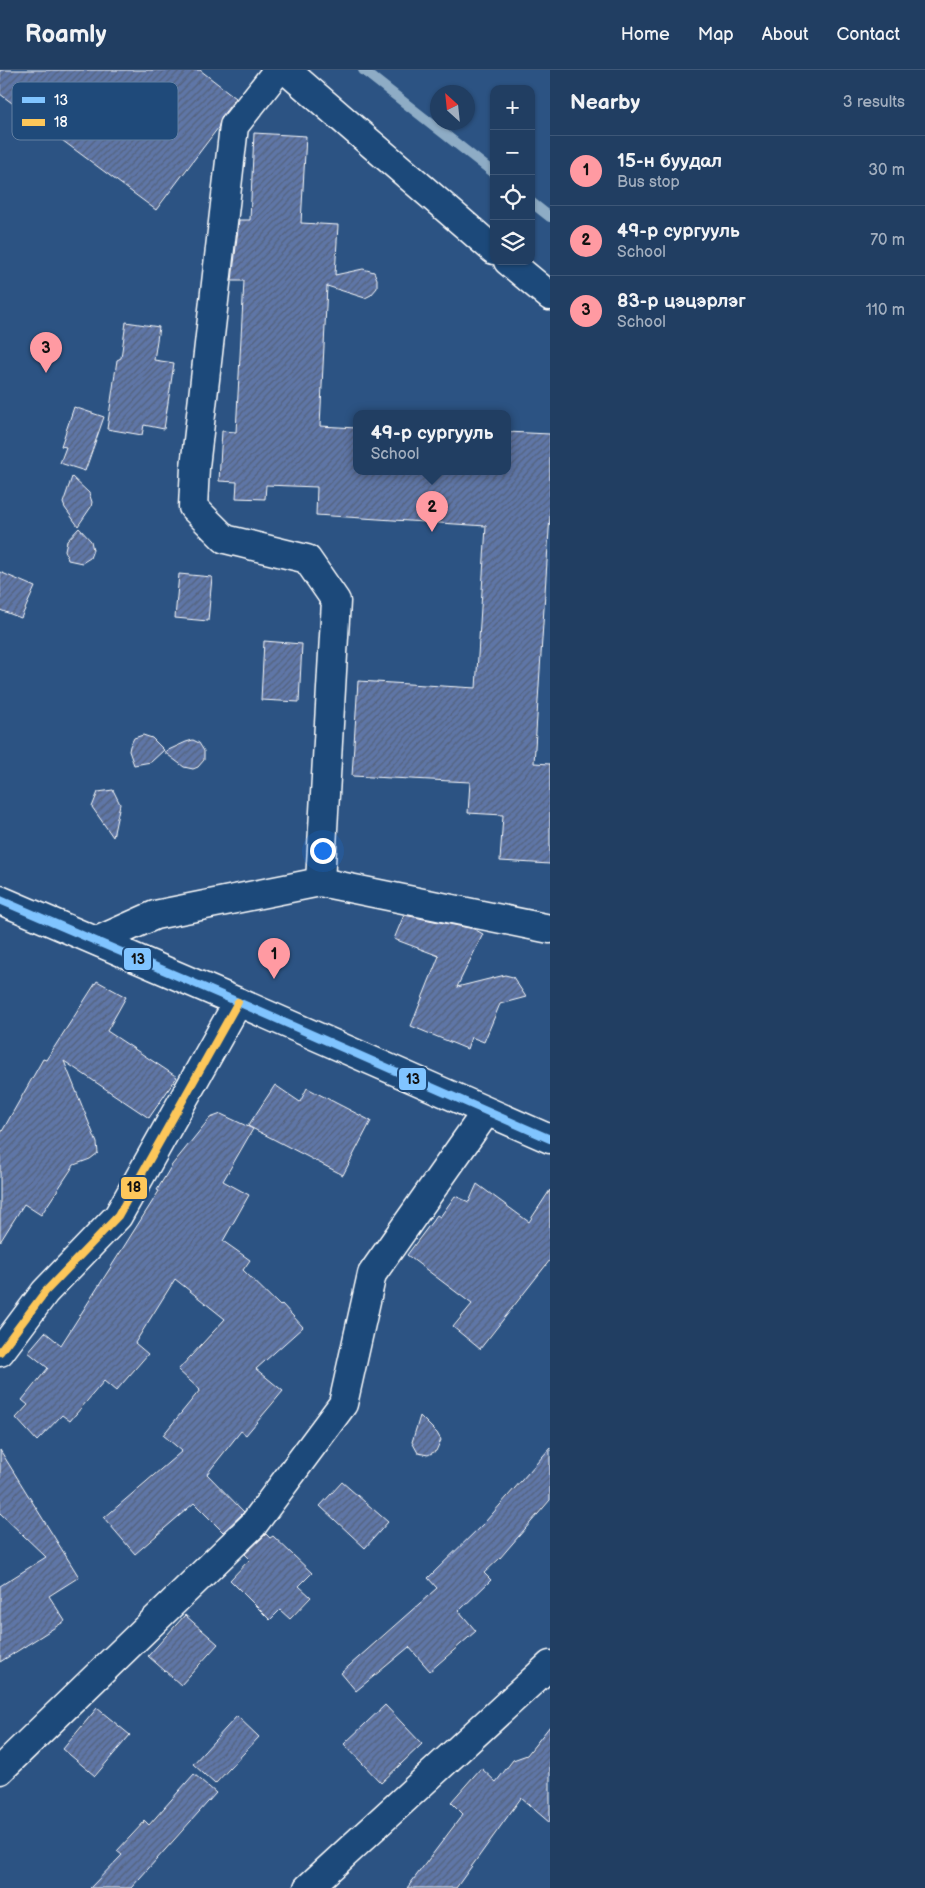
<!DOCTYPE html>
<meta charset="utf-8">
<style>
body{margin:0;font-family:"Balsamiq Sans",sans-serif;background:#294568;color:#f1f3f6}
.controls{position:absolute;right:15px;top:15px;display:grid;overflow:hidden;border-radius:10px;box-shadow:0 1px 4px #0004}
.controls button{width:45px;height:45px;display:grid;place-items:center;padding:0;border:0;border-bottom:1px solid #3e5777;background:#213e62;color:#f1f3f6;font:25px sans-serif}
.compass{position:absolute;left:430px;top:15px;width:45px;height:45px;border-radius:50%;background:#213e62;box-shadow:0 1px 4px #0004;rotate:333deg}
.you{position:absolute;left:322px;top:780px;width:18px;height:18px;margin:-12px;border:4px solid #fff;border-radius:50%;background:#1a73e8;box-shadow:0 0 0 8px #1a73e833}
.badge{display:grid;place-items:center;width:32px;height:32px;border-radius:50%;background:#ff9aa2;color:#111;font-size:16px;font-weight:700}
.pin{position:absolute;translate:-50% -41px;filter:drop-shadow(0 1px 2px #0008)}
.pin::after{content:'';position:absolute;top:26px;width:18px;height:15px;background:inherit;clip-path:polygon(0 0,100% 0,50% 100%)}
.popup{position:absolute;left:353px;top:340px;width:158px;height:65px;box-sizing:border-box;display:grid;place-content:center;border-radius:10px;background:#213e62;filter:drop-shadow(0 1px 4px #0005);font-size:16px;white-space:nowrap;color:#a2aebe}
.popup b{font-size:19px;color:#f1f3f6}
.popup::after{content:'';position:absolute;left:50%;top:100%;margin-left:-10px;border:10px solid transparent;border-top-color:#213e62}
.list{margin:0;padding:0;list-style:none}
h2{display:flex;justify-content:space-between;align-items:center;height:65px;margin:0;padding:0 20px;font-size:21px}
h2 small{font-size:16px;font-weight:400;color:#a2aebe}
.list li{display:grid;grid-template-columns:32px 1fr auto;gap:15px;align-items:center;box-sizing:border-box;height:70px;padding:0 20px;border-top:1px solid #3e5777}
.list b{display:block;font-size:19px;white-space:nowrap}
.list p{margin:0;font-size:16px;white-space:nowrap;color:#a2aebe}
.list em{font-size:16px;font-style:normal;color:#a2aebe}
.icon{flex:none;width:28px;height:28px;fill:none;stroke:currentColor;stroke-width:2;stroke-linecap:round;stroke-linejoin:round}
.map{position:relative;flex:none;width:550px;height:1818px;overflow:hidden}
header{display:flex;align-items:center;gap:30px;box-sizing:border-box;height:70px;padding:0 25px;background:#213e62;border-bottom:1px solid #3e5777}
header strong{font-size:24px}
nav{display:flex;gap:28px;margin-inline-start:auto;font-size:18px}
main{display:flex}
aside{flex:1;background:#213e62}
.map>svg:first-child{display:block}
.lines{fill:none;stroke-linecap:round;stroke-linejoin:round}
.stream{stroke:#8eacc5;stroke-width:10}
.building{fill:url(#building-hatch);stroke:#fff}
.minor-casing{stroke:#fff;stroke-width:31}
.major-casing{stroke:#fff;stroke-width:31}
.minor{stroke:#1f4a7a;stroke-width:28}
.major{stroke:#1f4a7a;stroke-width:28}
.bus-1-casing{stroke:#1f4a7a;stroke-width:11}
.bus-2-casing{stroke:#1f4a7a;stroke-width:11}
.bus-1{stroke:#80c4ff;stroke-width:8}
.bus-2{stroke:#fdc75a;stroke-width:8}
.key{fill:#1f4a7a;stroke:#6280a2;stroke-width:1}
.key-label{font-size:14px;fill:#fff}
.line-badge{stroke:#1f4a7a;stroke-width:2}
.pale-badge-label{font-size:14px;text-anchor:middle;font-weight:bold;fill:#111}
</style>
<header>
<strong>Roamly</strong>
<nav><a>Home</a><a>Map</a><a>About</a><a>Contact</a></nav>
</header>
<main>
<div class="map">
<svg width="550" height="1818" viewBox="0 0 550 1818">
<defs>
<pattern id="building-hatch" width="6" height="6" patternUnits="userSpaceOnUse" patternTransform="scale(1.25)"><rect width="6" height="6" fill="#5e76a7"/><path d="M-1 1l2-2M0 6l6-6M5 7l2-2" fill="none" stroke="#55617a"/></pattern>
</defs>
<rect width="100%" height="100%" fill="#2c5383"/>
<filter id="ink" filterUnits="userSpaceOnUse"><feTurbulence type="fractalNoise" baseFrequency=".02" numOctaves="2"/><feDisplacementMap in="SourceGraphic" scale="10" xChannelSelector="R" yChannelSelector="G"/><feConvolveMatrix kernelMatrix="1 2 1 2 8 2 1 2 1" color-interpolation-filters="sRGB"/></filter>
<g filter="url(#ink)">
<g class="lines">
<g class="stream">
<path d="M363,0L494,103"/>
<path d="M531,132L550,147"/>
</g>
</g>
<g class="building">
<path d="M0,0H200L236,28L222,46L218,58L156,140L0,24Z"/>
<path d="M254,63L306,66L301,153L338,155L335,205L363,199L374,202L377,209V218L371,225L365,228L327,216L320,356L357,358V401H507V362L550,364V445L534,693L550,694V794L500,791L503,745L468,743L470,712L352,706L358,611L476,618L486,456L316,445L317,417L266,415L265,429L236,428L237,412L219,411L222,361L236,362L244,211H232L239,150H250Z"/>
<path d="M126,252L159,257L154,290L174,293L164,359L144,355L142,365L107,359L117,290L121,288Z"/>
<path d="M74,337L104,347L85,401L60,393L66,377L61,376Z"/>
<path d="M72,407L89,423L92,432L91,437L78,456L65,438L63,433Z"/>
<path d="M79,458L91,471L93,480L90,488L82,493L68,490L65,480L67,471Z"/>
<path d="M0,502L35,517L21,548L0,540Z"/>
<path d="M179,504L212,507L208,551L175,548Z"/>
<path d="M264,571L302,574L299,632L261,630Z"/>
<path d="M143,665L152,668L164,680L151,692L134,695L129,681L130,676L134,668Z"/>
<path d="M193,670L199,673L204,681V690L198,697L193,699L184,697L164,682L186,672Z"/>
<path d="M113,720L120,734L113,767L92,737L98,722Z"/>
<path d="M404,845L474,859L483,864L457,917L505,905L513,907L526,927L500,934L484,972L471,967L467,979L411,956L439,886L394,869Z"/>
<path d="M97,911L126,927L107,961L177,1007L149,1048L64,991L97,1073L98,1083L90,1089L74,1095L41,1145L24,1134L0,1172V1065L43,989L46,990Z"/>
<path d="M275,1015L300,1032L307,1018L371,1051L343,1105L248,1056Z"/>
<path d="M221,1044L253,1059L223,1111L249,1125L223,1171L250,1190L243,1200L280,1236L282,1234L303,1257L256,1299L283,1321L246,1365L241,1361L207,1404L244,1442L241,1445L223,1462L194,1433L135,1484L104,1448L182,1381L163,1365L200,1320L178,1300L225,1249L175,1209L135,1273L148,1284L116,1321L104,1311L70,1351L62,1345L37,1371L16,1348L28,1335L22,1330L48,1298L28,1282L45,1262L61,1275L123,1178L159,1121L157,1120L172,1095L210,1048Z"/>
<path d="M477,1114L529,1152L550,1120V1190L480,1279L453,1257L472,1234L407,1185L437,1145L440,1147L455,1126L469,1132Z"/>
<path d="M420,1346L437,1363L441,1370L436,1381L428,1385L418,1383L412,1372Z"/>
<path d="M550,1378V1430L500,1488L484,1503L491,1510L459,1541L476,1561L430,1601L409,1577L356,1621L341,1603L437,1518L428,1508L486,1451Z"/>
<path d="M0,1380L79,1507L49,1526L65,1551L0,1592V1516L46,1487L0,1443Z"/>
<path d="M342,1412L388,1452L365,1478L320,1436Z"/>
<path d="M266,1464L270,1468L273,1466L312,1503L299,1516L311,1527L290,1549L280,1540L270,1550L230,1510L250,1489L245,1484Z"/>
<path d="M185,1545L218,1574L181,1615L148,1586Z"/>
<path d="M385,1635L422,1674L381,1713L344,1674Z"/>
<path d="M97,1638L130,1665L95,1706L63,1679Z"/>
<path d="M237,1646L259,1667L215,1714L193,1694Z"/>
<path d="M550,1656V1753L521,1728L456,1818H407L463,1744L451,1732L481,1698L496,1712L513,1690L527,1685Z"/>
<path d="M194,1704L216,1723L131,1818H90L122,1785L117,1781L145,1751L149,1755Z"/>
</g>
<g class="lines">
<defs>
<g id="minor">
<path d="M278,0L234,56L195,397L193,437L225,469L307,489L336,531L320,812"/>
<path d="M286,0L494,180"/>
<path d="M508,191L550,226"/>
<path d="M97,871L155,845L320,812L550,859"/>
<path d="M0,1282L45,1222L118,1146L238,932"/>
<path d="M0,1700L253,1455L343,1334L372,1204L486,1042"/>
<path d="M308,1818L550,1595"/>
</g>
<path id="major" d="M0,830L238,932L550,1069"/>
</defs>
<use href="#minor" class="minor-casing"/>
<use href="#major" class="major-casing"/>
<use href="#minor" class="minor"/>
<use href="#major" class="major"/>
<defs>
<path id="bus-1" d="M0,830L238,932L550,1069"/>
<path id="bus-2" d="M0,1282L45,1222L118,1146L238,932"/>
</defs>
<use href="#bus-1" class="bus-1-casing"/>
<use href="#bus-2" class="bus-2-casing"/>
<use href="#bus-1" class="bus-1"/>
<use href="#bus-2" class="bus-2"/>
</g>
</g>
<rect x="12" y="12" width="166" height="58" rx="8" class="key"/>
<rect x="22" y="27" width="23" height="6" fill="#80c4ff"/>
<rect x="22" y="49" width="23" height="7" fill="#fdc75a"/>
<g class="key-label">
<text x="54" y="35">13</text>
<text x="54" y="57">18</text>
</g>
<g class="line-badge">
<rect x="123" y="877" width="29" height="24" rx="5" fill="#80c4ff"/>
<rect x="398" y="997" width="29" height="24" rx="5" fill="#80c4ff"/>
<rect x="120" y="1106" width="28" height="24" rx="5" fill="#fdc75a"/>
</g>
<g class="pale-badge-label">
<text x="138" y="894">13</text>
<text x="413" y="1014">13</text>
<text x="134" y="1122">18</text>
</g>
</svg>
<div class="controls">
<button>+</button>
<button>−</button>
<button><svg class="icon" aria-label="locate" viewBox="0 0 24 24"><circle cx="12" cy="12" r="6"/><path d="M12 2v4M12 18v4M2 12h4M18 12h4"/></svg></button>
<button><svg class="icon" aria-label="layers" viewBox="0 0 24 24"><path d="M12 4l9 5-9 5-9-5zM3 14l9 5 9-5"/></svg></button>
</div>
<svg class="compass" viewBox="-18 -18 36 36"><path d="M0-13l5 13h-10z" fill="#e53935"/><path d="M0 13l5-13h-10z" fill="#a2aebe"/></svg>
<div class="you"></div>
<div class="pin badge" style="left:274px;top:909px">1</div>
<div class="pin badge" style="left:432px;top:462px">2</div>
<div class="popup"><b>49-р сургууль</b>School</div>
<div class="pin badge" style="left:46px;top:303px">3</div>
</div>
<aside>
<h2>Nearby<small>3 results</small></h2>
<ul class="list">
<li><span class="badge">1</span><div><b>15-н буудал</b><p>Bus stop</p></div><em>30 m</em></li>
<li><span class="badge">2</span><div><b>49-р сургууль</b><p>School</p></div><em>70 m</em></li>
<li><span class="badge">3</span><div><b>83-р цэцэрлэг</b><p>School</p></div><em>110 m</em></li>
</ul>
</aside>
</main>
